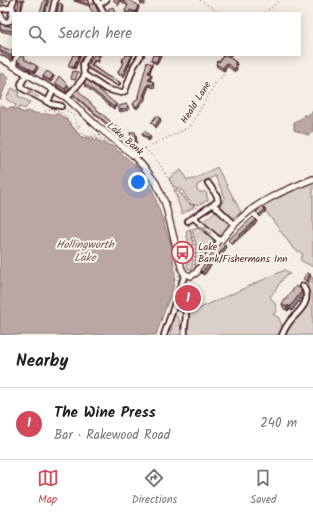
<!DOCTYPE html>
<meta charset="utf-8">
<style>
body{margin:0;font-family:Kalam,sans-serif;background:#f6f6f6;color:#222}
.you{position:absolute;left:138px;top:182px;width:14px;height:14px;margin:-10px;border:3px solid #fff;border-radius:50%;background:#1a73e8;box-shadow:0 0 0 6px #1a73e833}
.badge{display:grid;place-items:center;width:26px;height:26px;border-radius:50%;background:#d1495b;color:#fff;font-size:13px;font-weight:700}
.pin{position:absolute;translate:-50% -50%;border:2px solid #fff;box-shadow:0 1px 4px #0006}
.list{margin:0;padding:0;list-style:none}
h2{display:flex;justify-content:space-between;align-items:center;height:52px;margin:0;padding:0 16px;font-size:17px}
h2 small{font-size:13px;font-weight:400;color:#767676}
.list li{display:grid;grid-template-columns:26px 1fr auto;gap:12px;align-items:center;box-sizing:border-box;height:72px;padding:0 16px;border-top:1px solid #e0e0e0}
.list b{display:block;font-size:15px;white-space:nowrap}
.list p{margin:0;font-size:13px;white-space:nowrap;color:#767676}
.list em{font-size:13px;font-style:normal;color:#767676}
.icon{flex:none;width:22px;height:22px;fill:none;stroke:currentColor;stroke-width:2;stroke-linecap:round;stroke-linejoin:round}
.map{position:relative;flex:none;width:313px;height:335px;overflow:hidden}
.search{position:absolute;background:#fff;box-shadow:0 2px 10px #0003;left:12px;right:12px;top:12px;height:44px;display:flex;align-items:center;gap:10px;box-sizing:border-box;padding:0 14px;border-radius:0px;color:#767676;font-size:15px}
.sheet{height:124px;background:#fff}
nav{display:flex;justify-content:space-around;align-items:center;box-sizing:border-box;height:56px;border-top:1px solid #e0e0e0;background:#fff;font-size:11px;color:#767676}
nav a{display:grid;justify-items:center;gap:2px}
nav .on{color:#d1495b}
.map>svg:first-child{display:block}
.built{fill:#e7dfd6}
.green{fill:#dbd0c9;stroke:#92787a}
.water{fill:#baa7a5;stroke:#8d7174}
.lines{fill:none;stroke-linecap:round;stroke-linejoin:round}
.minor-casing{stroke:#4a1f2b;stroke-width:8}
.major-casing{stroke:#4a1f2b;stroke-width:8}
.path{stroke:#4a1f2b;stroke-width:1;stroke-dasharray:1 3;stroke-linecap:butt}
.minor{stroke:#fbf7ec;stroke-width:4.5}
.major{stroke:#fbf7ec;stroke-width:5.5}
.wall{fill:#aea19d;stroke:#4a1f2b}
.shaded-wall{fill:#8d837f;stroke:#4a1f2b}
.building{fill:#cabbb6;stroke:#4a1f2b}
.oneway{stroke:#ab9695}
.labels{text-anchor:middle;stroke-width:4;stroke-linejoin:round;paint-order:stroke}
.street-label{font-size:10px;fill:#4a1f2b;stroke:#fbf7ec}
.poi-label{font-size:10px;fill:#4a1f2b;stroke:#fbf7ec;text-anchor:start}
.water-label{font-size:11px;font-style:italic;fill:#714f56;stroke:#fbf7ec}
</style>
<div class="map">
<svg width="313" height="335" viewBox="0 0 313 335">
<rect width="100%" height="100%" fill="#f4eee4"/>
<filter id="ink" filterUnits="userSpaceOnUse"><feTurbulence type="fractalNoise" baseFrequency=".025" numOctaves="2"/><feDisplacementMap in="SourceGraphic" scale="8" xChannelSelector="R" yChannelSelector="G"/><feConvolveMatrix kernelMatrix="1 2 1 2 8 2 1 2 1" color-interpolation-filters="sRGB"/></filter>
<g filter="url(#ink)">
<path class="built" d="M12,49L13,55H22L73,87L67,95L16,65L7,59Z"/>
<g class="green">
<path d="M12,88L19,92L18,96L30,102L25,109L20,107L17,111L13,109L16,105L6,99Z"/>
<path d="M217,167L241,212L231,219L220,207L225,197L215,176L197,185V190L200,192H206L208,200L198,205L191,204L182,190L173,186L169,178L181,170L187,180L195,179Z"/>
<path d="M313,182V267L300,260L303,254L293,248L262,206L289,191Z"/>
<path d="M174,189C184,193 185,203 194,207L182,214Z"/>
<path d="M217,210L230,223L218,238L200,224Z"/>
<path d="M197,227L215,242L195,268L196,244L192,229Z"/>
<path d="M190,229L193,244L192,270L187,268L188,240L186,231Z"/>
<path d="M285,270L290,274L285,276L270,297L275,303L277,311L273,314L279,318L283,329L280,335H186C187,325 191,316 189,306L198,309Z"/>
<path d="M313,277V335H283C286,331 289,325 292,321C303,307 313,307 307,286Z"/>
<path d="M175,313L179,320L182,335H170Z"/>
</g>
<g class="water">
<path d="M2,73L9,77L0,100V74Z"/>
<path d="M0,105L8,109L10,107L25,113L26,111L40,114H59L67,120L81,137L97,140L114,147L136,166L152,189L172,247L175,274L174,284L156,335H0Z"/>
<path d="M313,111V132L308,135L294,130V122L304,117L303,115H308Z"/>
</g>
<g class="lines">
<defs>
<g id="minor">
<path d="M97,0L104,13"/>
<path d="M100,4L106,0"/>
<path d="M0,9L11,8L14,0"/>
<path d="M52,13L55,0"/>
<path d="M0,14L4,22L10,21L13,9L12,7"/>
<path d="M13,65L18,55"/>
<path d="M27,73L21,84L22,88L46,101H48L54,89"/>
<path d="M85,75L106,89L121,93L125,91L134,66L141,55"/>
<path d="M67,98L84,77L83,64L88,55"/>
<path d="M46,101L51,104L61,106"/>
<path d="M214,205L234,224"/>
<path d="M194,218L220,241"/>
<path d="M188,221L218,201L217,196L208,183"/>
<path d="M175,306L185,309C188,318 183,326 185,335"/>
<path d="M164,335L185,274"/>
<path d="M282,335C284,330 287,325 290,321C299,311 313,301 303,286"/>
</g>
<path id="major" d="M0,58L67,98L96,125L133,155L147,171L156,183L165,203L182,270L185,274L191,276L196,273C208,257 220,240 234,225C255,202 285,190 313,179"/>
</defs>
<use href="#minor" class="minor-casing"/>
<use href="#major" class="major-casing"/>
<g class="path">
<path d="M200,0L220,13"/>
<path d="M265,13L280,0"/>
<path d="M232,60V55"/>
<path d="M64,108L74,116L80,133C90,139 101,136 110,143"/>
<path d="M45,111C67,106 69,127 82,137L98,139"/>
<path d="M79,126L82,123"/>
<path d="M87,137L102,135"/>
<path d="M145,148L159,163L173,187L180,191L190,204L196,206L195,212"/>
<path d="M137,152L190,127L216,82L222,77L228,66"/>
<path d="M189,225L195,245L194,269"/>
<path d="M178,280L179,273"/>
</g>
<use href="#minor" class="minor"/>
<use href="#major" class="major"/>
</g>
<g class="wall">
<path d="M0,0H8L2,4Z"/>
<path d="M74,0H88L90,3L89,6L74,1Z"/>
<path d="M122,0L138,5L139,7L137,13L131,12L130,13H126L125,11L128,6L122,2Z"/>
<path d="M140,0H146L144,5L141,4L140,2Z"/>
<path d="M0,24L13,27V34L0,31Z"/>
<path d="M0,46L9,50L11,51L13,55H14L12,59L0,52Z"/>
<path d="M73,55H81L75,69L69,67L68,66Z"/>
<path d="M94,55H101L98,59L99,63L95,61L92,65L107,76L121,83L119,87L88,69L87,67Z"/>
<path d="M126,55H133L124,77L119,75L118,72L123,63L122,60L125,58Z"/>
<path d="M153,55H161L157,64L152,62L151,60Z"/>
<path d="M221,55H231L229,57L236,62L237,65L236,66L237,69L235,72L227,66L224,71L217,67L216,64L219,62L223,56Z"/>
<path d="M26,60L38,68L35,73L18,63L17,61Z"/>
<path d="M152,66L150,73L152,76L150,80L155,84L154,88L149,86L145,96L146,98L137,109L134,106L133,104L138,98V96Z"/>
<path d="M53,75L54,77L51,82L43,78V76Z"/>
<path d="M55,83L68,85L70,89L66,93L57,86Z"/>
<path d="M84,83L117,106L114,109L85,86Z"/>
<path d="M73,94L95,108L126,136L123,139L74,96Z"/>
<path d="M128,106L129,110L120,112L119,110Z"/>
<path d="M142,133L151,138L149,141L143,136Z"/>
<path d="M136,134L137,143L132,142L131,139Z"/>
<path d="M221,242L226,248L220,259L217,257L204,275L201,273L200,270Z"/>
<path d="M194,286L195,289L188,305L182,303L181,299Z"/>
<path d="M302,294L303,296L292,311L289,309L288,311L284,309L282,304Z"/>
</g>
<g class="shaded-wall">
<path d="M22,0H24L21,13H20Z"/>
<path d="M47,0H49L45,13H44Z"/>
<path d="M120,0H121V1L118,6L117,3Z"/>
<path d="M62,4L63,6L62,13H61Z"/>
<path d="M138,5L139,7L137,13L136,12Z"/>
<path d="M13,52V55H14L12,59L11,56Z"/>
<path d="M79,55H81L75,69L74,67Z"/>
<path d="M132,55H133L124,77L123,74Z"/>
<path d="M159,55H161L157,64L156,62Z"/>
<path d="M236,62L237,65L235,67L234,64Z"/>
<path d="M226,63L227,66L224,71L223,68Z"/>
<path d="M152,64V66L149,75L148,73Z"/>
<path d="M37,66L38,68L35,73L34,71Z"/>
<path d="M236,66L237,69L235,72L234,69Z"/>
<path d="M151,74L152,76L149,82L148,80Z"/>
<path d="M53,75L54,77L51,82L50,80Z"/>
<path d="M148,84L149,86L145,97V96L146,98L137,109L136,107L143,96Z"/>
<path d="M68,85L70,89L66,93L65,89Z"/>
<path d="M116,104L117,106L114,109V107Z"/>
<path d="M160,118L161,121L156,128L155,126Z"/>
<path d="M125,134L126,136L123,139V137Z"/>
<path d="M150,136L151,138L149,141L148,138Z"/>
<path d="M265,209L266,211L260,217L259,215Z"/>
<path d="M256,220L257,222L232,245L231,243Z"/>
<path d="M225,245L226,248L220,259L218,256Z"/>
<path d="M216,254L217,257L204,275L202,272Z"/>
<path d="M310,274L311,277L307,283L306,281Z"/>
<path d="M194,286L195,289L188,305L187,302Z"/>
<path d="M301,289L303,296L292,311L290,307Z"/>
<path d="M288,305L289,309L288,311L286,307Z"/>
</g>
<g class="building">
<path d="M19,0H22L20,13H17L18,7Z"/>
<path d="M44,0H47L44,13H40Z"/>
<path d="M76,0H89L88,4Z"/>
<path d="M113,0H120L117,3Z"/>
<path d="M122,0H129L138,5L136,12L130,10L128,13L125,11L128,5Z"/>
<path d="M140,0H144L143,3L140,2Z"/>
<path d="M59,3L62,4L61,13H57Z"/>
<path d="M94,3L99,13H93L89,6Z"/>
<path d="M113,7L115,13H110L108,9Z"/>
<path d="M0,24L13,27V31L0,29Z"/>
<path d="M0,46L9,50L11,51L12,49H13V52L11,56L0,50Z"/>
<path d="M21,55L25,57L24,59L37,66L34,71L17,61Z"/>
<path d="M73,55H79L74,67L68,66Z"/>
<path d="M94,55H99L98,58L99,61L94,60L91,65L107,76L120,82L118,86L87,67Z"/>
<path d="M126,55H132L123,74L118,72L124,61L122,60L123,58H125Z"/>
<path d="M153,55H159L156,62L151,60Z"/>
<path d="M224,55H227V56L236,62L234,64L236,66L234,69L226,63L223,68L216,64L217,61L219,62Z"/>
<path d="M147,62L152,64L148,73L151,74L148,80L154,82L153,85L148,84L143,96H145L136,107L133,104L140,96H138Z"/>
<path d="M47,71L53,75L50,80L43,76Z"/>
<path d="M73,71L78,72L75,80L71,79Z"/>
<path d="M59,76L68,85L65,89L55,83Z"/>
<path d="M87,80L116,104L114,107L84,83Z"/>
<path d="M77,89L95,108L125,134L123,137L73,94Z"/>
<path d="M127,104L128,108L119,110V106Z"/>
<path d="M156,116L160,118L155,126L151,123Z"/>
<path d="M145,131L150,136L148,138L142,133Z"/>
<path d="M130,132H135L136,141L131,139Z"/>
<path d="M262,206L265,209L259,215L256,212Z"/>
<path d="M253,217L256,220L231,243L228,240Z"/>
<path d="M221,242L225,245L218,256L216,254L202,272L200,270Z"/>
<path d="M307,273L310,274L306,281L303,279Z"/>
<path d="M188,283L194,286L187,302L181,299Z"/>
<path d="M296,286L301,289V292L290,307L288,305L286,307L282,304Z"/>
</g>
<defs><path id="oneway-shaft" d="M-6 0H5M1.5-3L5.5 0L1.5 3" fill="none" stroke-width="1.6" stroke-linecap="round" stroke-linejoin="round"/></defs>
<g class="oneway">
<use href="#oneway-shaft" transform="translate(33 94) rotate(-151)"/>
<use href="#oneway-shaft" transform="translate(206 230) rotate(-144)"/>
</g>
</g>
<defs>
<symbol id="bus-ring" viewBox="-11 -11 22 22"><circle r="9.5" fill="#fbf7ec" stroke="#d1495b" stroke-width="1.5"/><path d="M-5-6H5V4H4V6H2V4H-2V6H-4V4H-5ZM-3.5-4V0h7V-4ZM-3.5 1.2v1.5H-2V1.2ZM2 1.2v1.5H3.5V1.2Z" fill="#d1495b"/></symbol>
</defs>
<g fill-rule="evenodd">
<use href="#bus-ring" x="170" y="240" width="25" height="25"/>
</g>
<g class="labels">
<g class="street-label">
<text transform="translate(195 102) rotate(-58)" y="4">Heald Lane</text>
<text transform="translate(126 138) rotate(41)" y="4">Lake Bank</text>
</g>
<g class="poi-label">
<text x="198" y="250">Lake<tspan x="198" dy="12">Bank/Fishermans Inn</tspan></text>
</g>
<g class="water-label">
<text x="85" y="248">Hollingworth<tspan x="85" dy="13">Lake</tspan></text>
</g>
</g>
</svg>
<div class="you"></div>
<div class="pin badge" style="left:188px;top:298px">1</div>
<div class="search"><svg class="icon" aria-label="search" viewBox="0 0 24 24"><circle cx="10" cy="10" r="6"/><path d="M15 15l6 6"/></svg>Search here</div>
</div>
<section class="sheet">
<h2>Nearby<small></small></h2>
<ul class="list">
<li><span class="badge">1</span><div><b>The Wine Press</b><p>Bar · Rakewood Road</p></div><em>240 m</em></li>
</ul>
</section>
<nav>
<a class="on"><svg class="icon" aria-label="map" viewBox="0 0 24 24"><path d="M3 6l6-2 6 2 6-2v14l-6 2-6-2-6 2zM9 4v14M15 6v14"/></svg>Map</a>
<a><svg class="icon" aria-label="directions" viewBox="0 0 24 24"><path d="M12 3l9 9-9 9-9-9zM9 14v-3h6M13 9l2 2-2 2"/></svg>Directions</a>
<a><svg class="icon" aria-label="saved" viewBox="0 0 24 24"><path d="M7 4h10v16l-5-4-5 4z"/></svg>Saved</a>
</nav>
